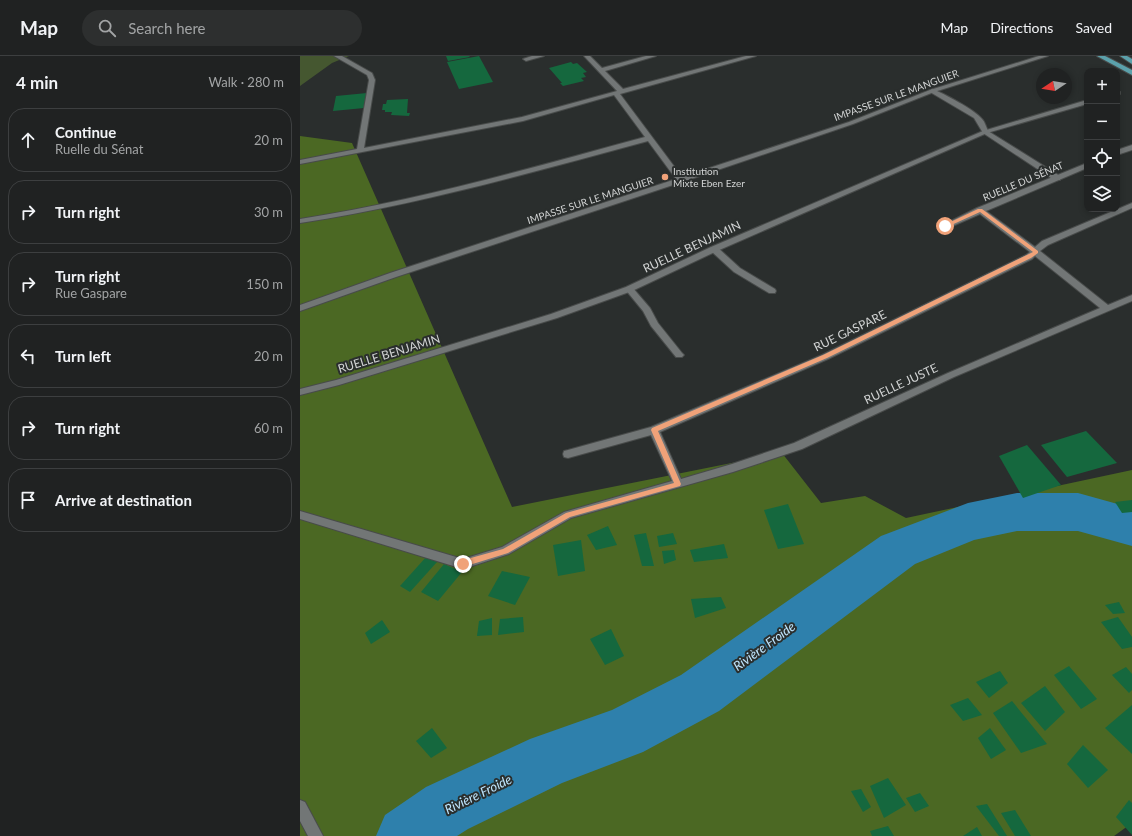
<!DOCTYPE html>
<meta charset="utf-8">
<style>
body{margin:0;font-family:Lato,sans-serif;background:#2d2f2f;color:#f1f3f6}
.controls{position:absolute;right:12px;top:12px;display:grid;overflow:hidden;border-radius:8px;box-shadow:0 2px 6px #0003}
.controls button{width:36px;height:36px;display:grid;place-items:center;padding:0;border:0;border-bottom:1px solid #3d3f40;background:#202222;color:#f1f3f6;font:20px sans-serif}
.compass{position:absolute;left:736px;top:12px;width:36px;height:36px;border-radius:50%;background:#202222;box-shadow:0 2px 6px #0003;rotate:258deg}
.stop{position:absolute;width:12px;height:12px;margin:-9px;border:3px solid #f0a279;border-radius:50%;background:#fff}
.stop.end{background:#f0a279;border-color:#fff;box-shadow:0 1px 4px #0008}
.list{margin:0;padding:0;list-style:none}
h2{display:flex;justify-content:space-between;align-items:center;height:52px;margin:0;padding:0 16px;font-size:17px}
h2 small{font-size:13px;font-weight:400;color:#a2a4a5}
.list li{display:grid;grid-template-columns:26px 1fr auto;gap:12px;align-items:center;box-sizing:border-box;height:64px;margin:0 8px 8px;padding:0 8px;border:1px solid #3d3f40;border-radius:16px}
.list b{display:block;font-size:15px;white-space:nowrap}
.list p{margin:0;font-size:13px;white-space:nowrap;color:#a2a4a5}
.list em{font-size:13px;font-style:normal;color:#a2a4a5}
.icon{flex:none;width:22px;height:22px;fill:none;stroke:currentColor;stroke-width:2;stroke-linecap:round;stroke-linejoin:round}
.map{position:relative;flex:none;width:832px;height:780px;overflow:hidden}
header{display:flex;align-items:center;gap:24px;box-sizing:border-box;height:56px;padding:0 20px;background:#202222;border-bottom:1px solid #3d3f40}
header strong{font-size:19px}
nav{display:flex;gap:22px;margin-inline-start:auto;font-size:14px}
.search{width:280px;height:36px;background:#2d2f2f;display:flex;align-items:center;gap:10px;box-sizing:border-box;padding:0 14px;border-radius:22px;color:#a2a4a5;font-size:15px}
main{display:flex}
aside{flex:1;background:#202222}
.map>svg:first-child{display:block}
.green{fill:#455730}
.forest{fill:#4b6823}
.lines{fill:none;stroke-linecap:round;stroke-linejoin:round}
.river{fill:#2e80ac;fill-rule:evenodd}
.building{fill:#15683e}
.service-casing{stroke:#484b4a;stroke-width:2}
.minor-casing{stroke:#484b4a;stroke-width:2}
.primary-casing{stroke:#484b4a;stroke-width:2}
.service{fill:#727676;fill-rule:evenodd}
.minor{fill:#727676;fill-rule:evenodd}
.primary{fill:#5ba1ab;fill-rule:evenodd}
.route{fill:#f0a279}
.poi-dot{fill:#f0a279;stroke:#2a2e2d;stroke-width:1.5}
.labels{text-anchor:middle;stroke-width:4;stroke-linejoin:round;paint-order:stroke}
.far-street-label{font-size:10px;fill:#d1d3d3;stroke:#2a2e2d}
.far-poi-label{font-size:10px;fill:#d1d3d3;stroke:#2a2e2d;text-anchor:start}
.street-label{font-size:12px;fill:#d1d3d3;stroke:#2a2e2d}
.water-label{font-size:13px;font-style:italic;fill:#bee5fd;stroke:#2a2e2d}
</style>
<header>
<strong>Map</strong>
<div class="search"><svg class="icon" aria-label="search" viewBox="0 0 24 24"><circle cx="10" cy="10" r="6"/><path d="M15 15l6 6"/></svg>Search here</div>
<nav><a>Map</a><a>Directions</a><a>Saved</a></nav>
</header>
<main>
<aside>
<h2>4 min<small>Walk · 280 m</small></h2>
<ul class="list">
<li><svg class="icon" aria-label="ahead" viewBox="0 0 24 24"><path d="M12 20V5M6 11l6-6 6 6"/></svg><div><b>Continue</b><p>Ruelle du Sénat</p></div><em>20 m</em></li>
<li><svg class="icon" aria-label="right" viewBox="0 0 24 24"><path d="M7 20v-9h11M14 6l5 5-5 5"/></svg><div><b>Turn right</b></div><em>30 m</em></li>
<li><svg class="icon" aria-label="right" viewBox="0 0 24 24"><path d="M7 20v-9h11M14 6l5 5-5 5"/></svg><div><b>Turn right</b><p>Rue Gaspare</p></div><em>150 m</em></li>
<li><svg class="icon" aria-label="left" viewBox="0 0 24 24"><path d="M17 20v-9H6M10 6l-5 5 5 5"/></svg><div><b>Turn left</b></div><em>20 m</em></li>
<li><svg class="icon" aria-label="right" viewBox="0 0 24 24"><path d="M7 20v-9h11M14 6l5 5-5 5"/></svg><div><b>Turn right</b></div><em>60 m</em></li>
<li><svg class="icon" aria-label="arrive" viewBox="0 0 24 24"><path d="M6 21V4h12l-3 4 3 4H6"/></svg><div><b>Arrive at destination</b></div></li>
</ul>
</aside>
<div class="map">
<svg width="832" height="780" viewBox="0 0 832 780">
<rect width="100%" height="100%" fill="#2a2e2d"/>
<path class="green" d="M0,0H49L32,7L0,30Z"/>
<path class="forest" d="M0,80L52,87L212,451L482,397L521,447L565,440L606,462L832,414V767L814,780H0Z"/>
<g class="lines">
<path class="river" d="M717,437H778L832,452V490L778,475H717L674,484L615,508L419,655L343,696L262,727L168,773L157,780H76L85,759L126,731L230,683L312,654L381,619L581,480L668,447Z"/>
</g>
<g class="building">
<path d="M146,0H169L170,1L148,5Z"/>
<path d="M179,0L193,26L159,33L147,6Z"/>
<path d="M271,6L273,8L277,7L287,16L283,17L286,21L281,22L284,25L263,30L260,27H262L249,12Z"/>
<path d="M67,37L64,52L33,55L36,40Z"/>
<path d="M108,43L107,57H110L109,60L91,59L92,56H85V54H82L83,48H86L87,44Z"/>
<path d="M786,375L817,407L767,421L741,389Z"/>
<path d="M727,389L761,429L723,442L699,400Z"/>
<path d="M832,444V456L822,457L815,446Z"/>
<path d="M488,448L504,488L478,493L464,454Z"/>
<path d="M308,470L317,489L296,494L287,479Z"/>
<path d="M346,477L354,510H342L334,479Z"/>
<path d="M373,477L377,488L359,491L357,480Z"/>
<path d="M281,484L285,515L258,520L253,489Z"/>
<path d="M424,488L428,502L394,506L390,494Z"/>
<path d="M374,494L376,504L364,508L362,495Z"/>
<path d="M127,500L137,506L110,536L100,530Z"/>
<path d="M144,508L162,516L138,545L121,536Z"/>
<path d="M202,515L230,521L215,549L188,540Z"/>
<path d="M421,541L426,552L395,562L391,543Z"/>
<path d="M819,546L825,557L813,558L805,549Z"/>
<path d="M223,561L224,576L198,579L200,563Z"/>
<path d="M818,561L832,581V591L822,593L801,566Z"/>
<path d="M192,562V579L177,580L179,565Z"/>
<path d="M82,564L90,576L71,588L65,577Z"/>
<path d="M311,573L324,600L305,609L290,583Z"/>
<path d="M769,610L797,643L781,653L754,619Z"/>
<path d="M826,611L832,618V634L829,637L812,619Z"/>
<path d="M700,615L708,627L689,642L676,626Z"/>
<path d="M745,630L765,656L745,675L721,647Z"/>
<path d="M668,642L682,659L663,665L650,649Z"/>
<path d="M712,645L747,688L721,697L693,657Z"/>
<path d="M832,649V698L805,672Z"/>
<path d="M132,672L147,692L131,702L116,685Z"/>
<path d="M690,672L706,694L691,703L678,682Z"/>
<path d="M783,689L808,714L788,732L767,708Z"/>
<path d="M588,722L606,749L584,762L570,730Z"/>
<path d="M561,733L571,751L563,756L551,735Z"/>
<path d="M620,737L629,750L615,756L606,742Z"/>
<path d="M829,744L832,747V779L816,761Z"/>
<path d="M687,748L707,780H699L676,750Z"/>
<path d="M715,754L731,780H715L701,757Z"/>
<path d="M588,770L594,780H572L570,775Z"/>
<path d="M677,771L682,780H663Z"/>
</g>
<g class="lines">
<defs>
<g id="service">
<path d="M632,33C643,37 675,54 682,63C685,66 686,71 688,75L760,120V124H754L683,77L674,62L630,36L629,35Z"/>
<path d="M411,191H417L440,212L475,233L476,235L475,237H469L434,216L411,195Z"/>
<path d="M329,230L332,231L350,252L358,267L382,297L384,299L382,301H376L351,270L343,255L325,233Z"/>
</g>
<g id="minor">
<path d="M34,0H42L72,17L75,24L64,92L222,61L317,35L284,0H290L302,12L346,0H356L305,15L323,33L446,0H456L320,38L382,121L549,66L630,34L739,0H748L634,36L553,68L385,125L384,127H379L96,221L0,255V249L90,217L376,123L348,85C233,116 118,149 0,167V163C117,145 231,112 345,81L314,39L223,65L0,108V104L57,93L69,24L67,19Z"/>
<path d="M232,0H244L226,5L223,3Z"/>
<path d="M817,35L820,36V38L817,39Z"/>
<path d="M787,44V48L687,77L417,195L332,235L257,262L39,329L0,339V333L36,324L251,258L326,231L411,191L683,75Z"/>
<path d="M832,89V94L817,99V94Z"/>
<path d="M787,107V112L686,155L735,191L742,185L832,147V152L748,189L740,195L808,249L832,239V245L654,321L502,393L433,416L271,462L209,498L163,513L0,463V455L163,503L202,491L264,456L372,425L351,379L268,402L264,401L263,398L264,395L268,394L351,371L522,299L726,199L730,196L680,158L648,172H645L641,170L677,152ZM735,200L800,252L648,317L494,387L432,408L381,423L360,376L528,303L732,203Z"/>
<path d="M0,744L5,746L23,780H8L0,765Z"/>
</g>
<g id="primary">
<path d="M797,0H805L832,14V19Z"/>
<path d="M820,0H827L832,3V8Z"/>
</g>
</defs>
<use href="#service" class="service-casing"/>
<use href="#minor" class="minor-casing"/>
<use href="#primary" class="primary-casing"/>
<use href="#service" class="service"/>
<use href="#minor" class="minor"/>
<use href="#primary" class="primary"/>
</g>
<path class="route" d="M678,153H682L738,195V197L731,202L527,302L358,375L381,428L380,430L270,461L208,497L163,511L160,510V505L203,493L266,457L374,427L351,374L352,372L523,299L733,196L680,156L647,171L642,170Z"/>
<circle class="poi-dot" cx="365" cy="121" r="4"/>
<g class="labels">
<g class="far-street-label">
<text transform="translate(596 39) rotate(-20)" y="4">IMPASSE SUR LE MANGUIER</text>
<text transform="translate(723 125) rotate(-23)" y="4">RUELLE DU SÉNAT</text>
<text transform="translate(290 144) rotate(-18)" y="4">IMPASSE SUR LE MANGUIER</text>
</g>
<g class="far-poi-label">
<text x="373" y="119">Institution<tspan x="373" dy="12">Mixte Eben Ezer</tspan></text>
</g>
<g class="street-label">
<text transform="translate(392 191) rotate(-25)" y="4">RUELLE BENJAMIN</text>
<text transform="translate(550 275) rotate(-26)" y="4">RUE GASPARE</text>
<text transform="translate(89 298) rotate(-17)" y="4">RUELLE BENJAMIN</text>
<text transform="translate(601 328) rotate(-25)" y="4">RUELLE JUSTE</text>
</g>
<g class="water-label">
<text transform="translate(464 590) rotate(-36)" y="5">Rivière Froide</text>
<text transform="translate(178 738) rotate(-26)" y="5">Rivière Froide</text>
</g>
</g>
</svg>
<div class="controls">
<button>+</button>
<button>−</button>
<button><svg class="icon" aria-label="locate" viewBox="0 0 24 24"><circle cx="12" cy="12" r="6"/><path d="M12 2v4M12 18v4M2 12h4M18 12h4"/></svg></button>
<button><svg class="icon" aria-label="layers" viewBox="0 0 24 24"><path d="M12 4l9 5-9 5-9-5zM3 14l9 5 9-5"/></svg></button>
</div>
<svg class="compass" viewBox="-18 -18 36 36"><path d="M0-13l5 13h-10z" fill="#e53935"/><path d="M0 13l5-13h-10z" fill="#a2a4a5"/></svg>
<div class="stop" style="left:645px;top:170px"></div>
<div class="stop end" style="left:163px;top:508px"></div>
</div>
</main>
